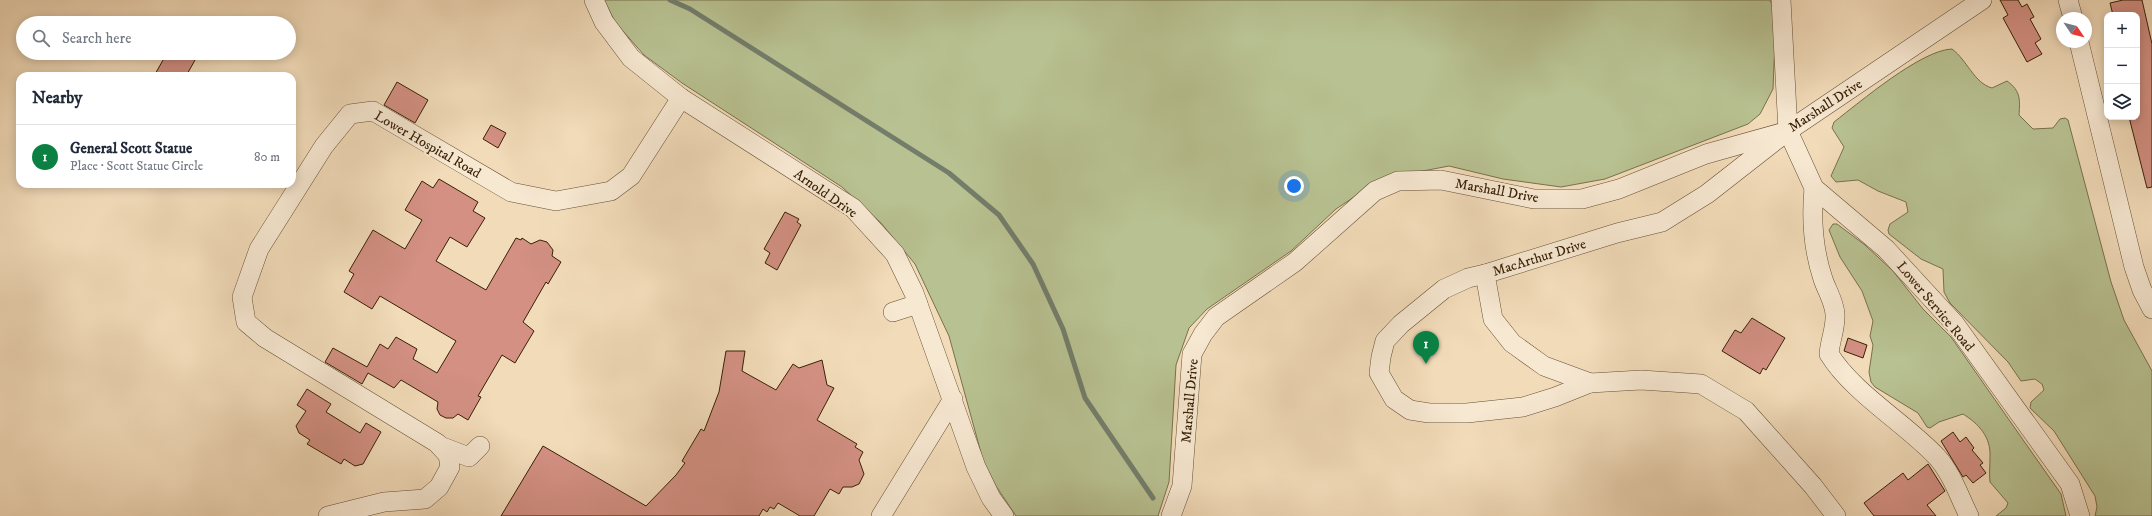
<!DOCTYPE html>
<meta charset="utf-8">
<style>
body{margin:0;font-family:"IM FELL DW Pica",serif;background:#f2f2f3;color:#1f2937}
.controls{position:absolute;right:12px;top:12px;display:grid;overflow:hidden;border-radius:8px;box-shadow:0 2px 10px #0003}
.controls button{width:36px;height:36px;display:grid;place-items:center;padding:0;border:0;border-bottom:1px solid #e0e1e3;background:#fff;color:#1f2937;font:20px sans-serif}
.compass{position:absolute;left:2056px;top:12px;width:36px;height:36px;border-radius:50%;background:#fff;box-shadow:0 2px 10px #0003;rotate:125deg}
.you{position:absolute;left:1294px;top:186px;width:14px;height:14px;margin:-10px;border:3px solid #fff;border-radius:50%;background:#1a73e8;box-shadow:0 0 0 6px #1a73e833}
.badge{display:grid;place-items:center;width:26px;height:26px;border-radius:50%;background:#0b8043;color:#fff;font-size:13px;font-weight:700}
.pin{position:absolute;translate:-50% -33px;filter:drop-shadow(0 1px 2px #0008)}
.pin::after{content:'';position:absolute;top:21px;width:14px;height:12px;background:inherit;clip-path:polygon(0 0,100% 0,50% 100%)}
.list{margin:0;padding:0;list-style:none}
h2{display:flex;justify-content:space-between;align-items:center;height:52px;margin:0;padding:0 16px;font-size:17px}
h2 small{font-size:13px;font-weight:400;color:#747a83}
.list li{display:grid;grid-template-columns:26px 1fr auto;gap:12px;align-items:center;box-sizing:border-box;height:64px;padding:0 16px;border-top:1px solid #e0e1e3}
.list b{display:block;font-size:15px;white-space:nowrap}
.list p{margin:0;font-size:13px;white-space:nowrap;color:#747a83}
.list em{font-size:13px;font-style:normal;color:#747a83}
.icon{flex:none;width:22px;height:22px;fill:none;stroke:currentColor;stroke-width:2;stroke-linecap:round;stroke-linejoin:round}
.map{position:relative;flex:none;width:2152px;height:516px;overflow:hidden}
.search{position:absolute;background:#fff;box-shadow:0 2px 10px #0003;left:16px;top:16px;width:280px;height:44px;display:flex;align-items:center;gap:10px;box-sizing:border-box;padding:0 14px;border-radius:22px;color:#747a83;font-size:15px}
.panel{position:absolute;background:#fff;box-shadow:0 2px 10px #0003;left:16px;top:72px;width:280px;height:116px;border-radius:12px}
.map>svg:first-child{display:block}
.green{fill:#b8c191;stroke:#78714c}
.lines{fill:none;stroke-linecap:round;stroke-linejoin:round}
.stream{stroke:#737d6a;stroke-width:5}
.building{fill:#d39083;stroke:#382106}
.minor-casing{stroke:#665033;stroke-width:20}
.minor{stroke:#f7e8d2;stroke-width:19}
.labels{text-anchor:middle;stroke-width:4;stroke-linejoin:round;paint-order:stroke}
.street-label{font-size:14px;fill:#382106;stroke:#f7e8d2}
</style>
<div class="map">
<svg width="2152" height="516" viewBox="0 0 2152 516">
<rect width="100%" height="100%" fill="#f2dbb9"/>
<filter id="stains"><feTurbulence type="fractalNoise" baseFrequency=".005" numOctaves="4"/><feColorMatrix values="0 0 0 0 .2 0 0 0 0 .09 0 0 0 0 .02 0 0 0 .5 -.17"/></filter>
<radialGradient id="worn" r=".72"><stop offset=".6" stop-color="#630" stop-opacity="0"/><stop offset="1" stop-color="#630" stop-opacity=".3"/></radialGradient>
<g class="green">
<path d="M604,0H1770L1776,16L1773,89L1760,114L1748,124L1605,179L1561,187L1503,179L1449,166L1381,179L1336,209L1291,251L1207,309L1189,328L1176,365L1169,482L1158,516H1016L996,486L983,460L949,336L915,264L881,223L842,187L682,83L644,55L615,22Z"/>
<path d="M1952,49C1967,60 1974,83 1992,88L2007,81C2021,91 2020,100 2019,115L2033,129L2053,128L2060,119L2065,118L2068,120L2111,282L2124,320L2152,371V516H2095L2097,507L2095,496L2054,431L2030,408L2031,402L2044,390L2042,384L2035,379L2021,381L2008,362L1950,303L1944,292L1943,269L1921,259L1889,234L1888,230L1890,224L1908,212L1906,202L1878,191L1858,180L1836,182L1831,176L1844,147L1832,128L1834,122C1860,102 1921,50 1952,49Z"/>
<path d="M1833,224H1837L1865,245L1893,271L1923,309L1951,337L2061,494L2066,516H1996L2006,508L2008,503L1990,482C1989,474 1990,466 1990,457C1991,437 1979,424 1963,414L1939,422L1930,428L1927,427L1918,413L1875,387L1871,382L1869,372L1873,345L1870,336L1873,321L1862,291L1840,257L1829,230Z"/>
</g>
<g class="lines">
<path class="stream" d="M670,0L690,9L949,173L999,215L1033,264L1063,329L1085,398L1153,498"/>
</g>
<g class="building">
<path d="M2000,0H2018L2022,7L2027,4L2034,17L2030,19L2041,39L2035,43L2042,54L2027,62L2003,18L2008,15Z"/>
<path d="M2123,0H2142L2152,44V187L2147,188L2129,117H2137V15H2113L2110,3Z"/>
<path d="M167,53H199L186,76H154Z"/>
<path d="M397,82L428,100L415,123L384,105Z"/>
<path d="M491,125L506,133L498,148L483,139Z"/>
<path d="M439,179L478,202L473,211L485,218L467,247L450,237L436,261L486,290L516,238L521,240L522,238L531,244L540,240L547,242L553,250L552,256L561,262L548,284L546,282L523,322L534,331L515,363L502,355L478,396L481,397L468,420L458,414L453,418H446L440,415L437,409L438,402L401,380L394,388L368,373L362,384L325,362L333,348L367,367L380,344L388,349L396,337L417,349L413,359L437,373L456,341L380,296L372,309L344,292L354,274L349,271L373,230L405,249L422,220L405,210L422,181L433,188Z"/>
<path d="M785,212L799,219L797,222L801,225L777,270L765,263L770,253L764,249Z"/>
<path d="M1752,318L1785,338L1766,370L1763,368L1760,374L1722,351L1735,330L1741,333Z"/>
<path d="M1848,338L1867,345L1863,358L1844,351Z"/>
<path d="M726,351H745L742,371L776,390L793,364L799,368L822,360L827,385L834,388L817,420L857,444L855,447L863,452L859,460L864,474L859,484L852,487H843L839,494L830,489L814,516H800L778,503L774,509L770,507L767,512L763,509L759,516H501L543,446L646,506L676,475L685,463L682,461L701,429L704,431L719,392Z"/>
<path d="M307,389L331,404L326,412L360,433L366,423L381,432L363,464L355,466L344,459L341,464L307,444L310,440L299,433L296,426L306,411L297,405Z"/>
<path d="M1953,432L1960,442L1966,437L1974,448L1972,450L1983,463L1980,465L1986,473L1973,483L1966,475L1963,477L1941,441Z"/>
<path d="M1928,464L1945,491L1927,505L1936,516H1874L1864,503L1903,473L1908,480Z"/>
</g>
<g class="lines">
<defs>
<g id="minor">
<path d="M594,0L604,22L631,58L681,98L853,208L895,254L914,293L976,467L991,498L1004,516"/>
<path d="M1781,0L1788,131L1814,188L1886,249L1955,324L2070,484L2080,516"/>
<path d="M2068,0L2073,18"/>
<path d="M2079,42L2134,267L2142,290L2152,309"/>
<path d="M1780,137L1707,194L1662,222L1617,233L1485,274L1493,319L1512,343L1544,366L1590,383L1641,380L1701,384L1746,411L1813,486L1836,516"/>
<path d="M1814,188C1811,219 1813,249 1823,279C1827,291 1834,301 1835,314C1836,328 1830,340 1829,354C1853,393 1905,423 1937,457C1952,474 1959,496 1969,516"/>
<path d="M1485,274L1468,278L1444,289L1401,324L1385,341L1381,357L1379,373L1394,399L1410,410L1429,413H1467L1523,407L1555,397L1590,383"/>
<path d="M893,312L918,304"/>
<path d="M440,446L469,457L480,446"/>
<path d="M328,516L384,502L425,499L439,487L450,467L448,455L437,443L265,338L246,322L242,297L259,249L324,146L350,114L373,111L511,192L556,201L611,191L631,176L681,98"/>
<path d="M881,516L953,399"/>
<path d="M1171,516L1182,486L1192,354L1203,334L1216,317L1295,262L1375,191L1398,181L1441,180L1534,199H1582L1619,189L1706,154L1788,131L1982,0"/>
</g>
</defs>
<use href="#minor" class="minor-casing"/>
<use href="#minor" class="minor"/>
</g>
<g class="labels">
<g class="street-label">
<text transform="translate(1825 105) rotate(-33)" y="5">Marshall Drive</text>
<text transform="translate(428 144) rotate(30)" y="5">Lower Hospital Road</text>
<text transform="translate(1497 190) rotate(10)" y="5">Marshall Drive</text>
<text transform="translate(826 193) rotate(35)" y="5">Arnold Drive</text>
<text transform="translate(1539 257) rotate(-17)" y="5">MacArthur Drive</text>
<text transform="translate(1936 306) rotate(50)" y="5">Lower Service Road</text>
<text transform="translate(1189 401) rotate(-85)" y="5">Marshall Drive</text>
</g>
</g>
<rect width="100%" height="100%" filter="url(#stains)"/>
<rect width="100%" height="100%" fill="url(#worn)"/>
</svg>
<div class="controls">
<button>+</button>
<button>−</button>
<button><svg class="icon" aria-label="layers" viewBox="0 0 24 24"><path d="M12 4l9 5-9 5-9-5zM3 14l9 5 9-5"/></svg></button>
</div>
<svg class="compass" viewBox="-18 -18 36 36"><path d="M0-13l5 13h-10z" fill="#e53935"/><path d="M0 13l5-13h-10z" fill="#747a83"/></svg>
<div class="you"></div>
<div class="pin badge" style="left:1426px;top:364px">1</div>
<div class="search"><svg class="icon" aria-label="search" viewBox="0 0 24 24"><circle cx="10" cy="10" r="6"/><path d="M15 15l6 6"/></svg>Search here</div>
<section class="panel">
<h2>Nearby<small></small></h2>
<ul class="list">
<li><span class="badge">1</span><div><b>General Scott Statue</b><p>Place · Scott Statue Circle</p></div><em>80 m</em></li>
</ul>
</section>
</div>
